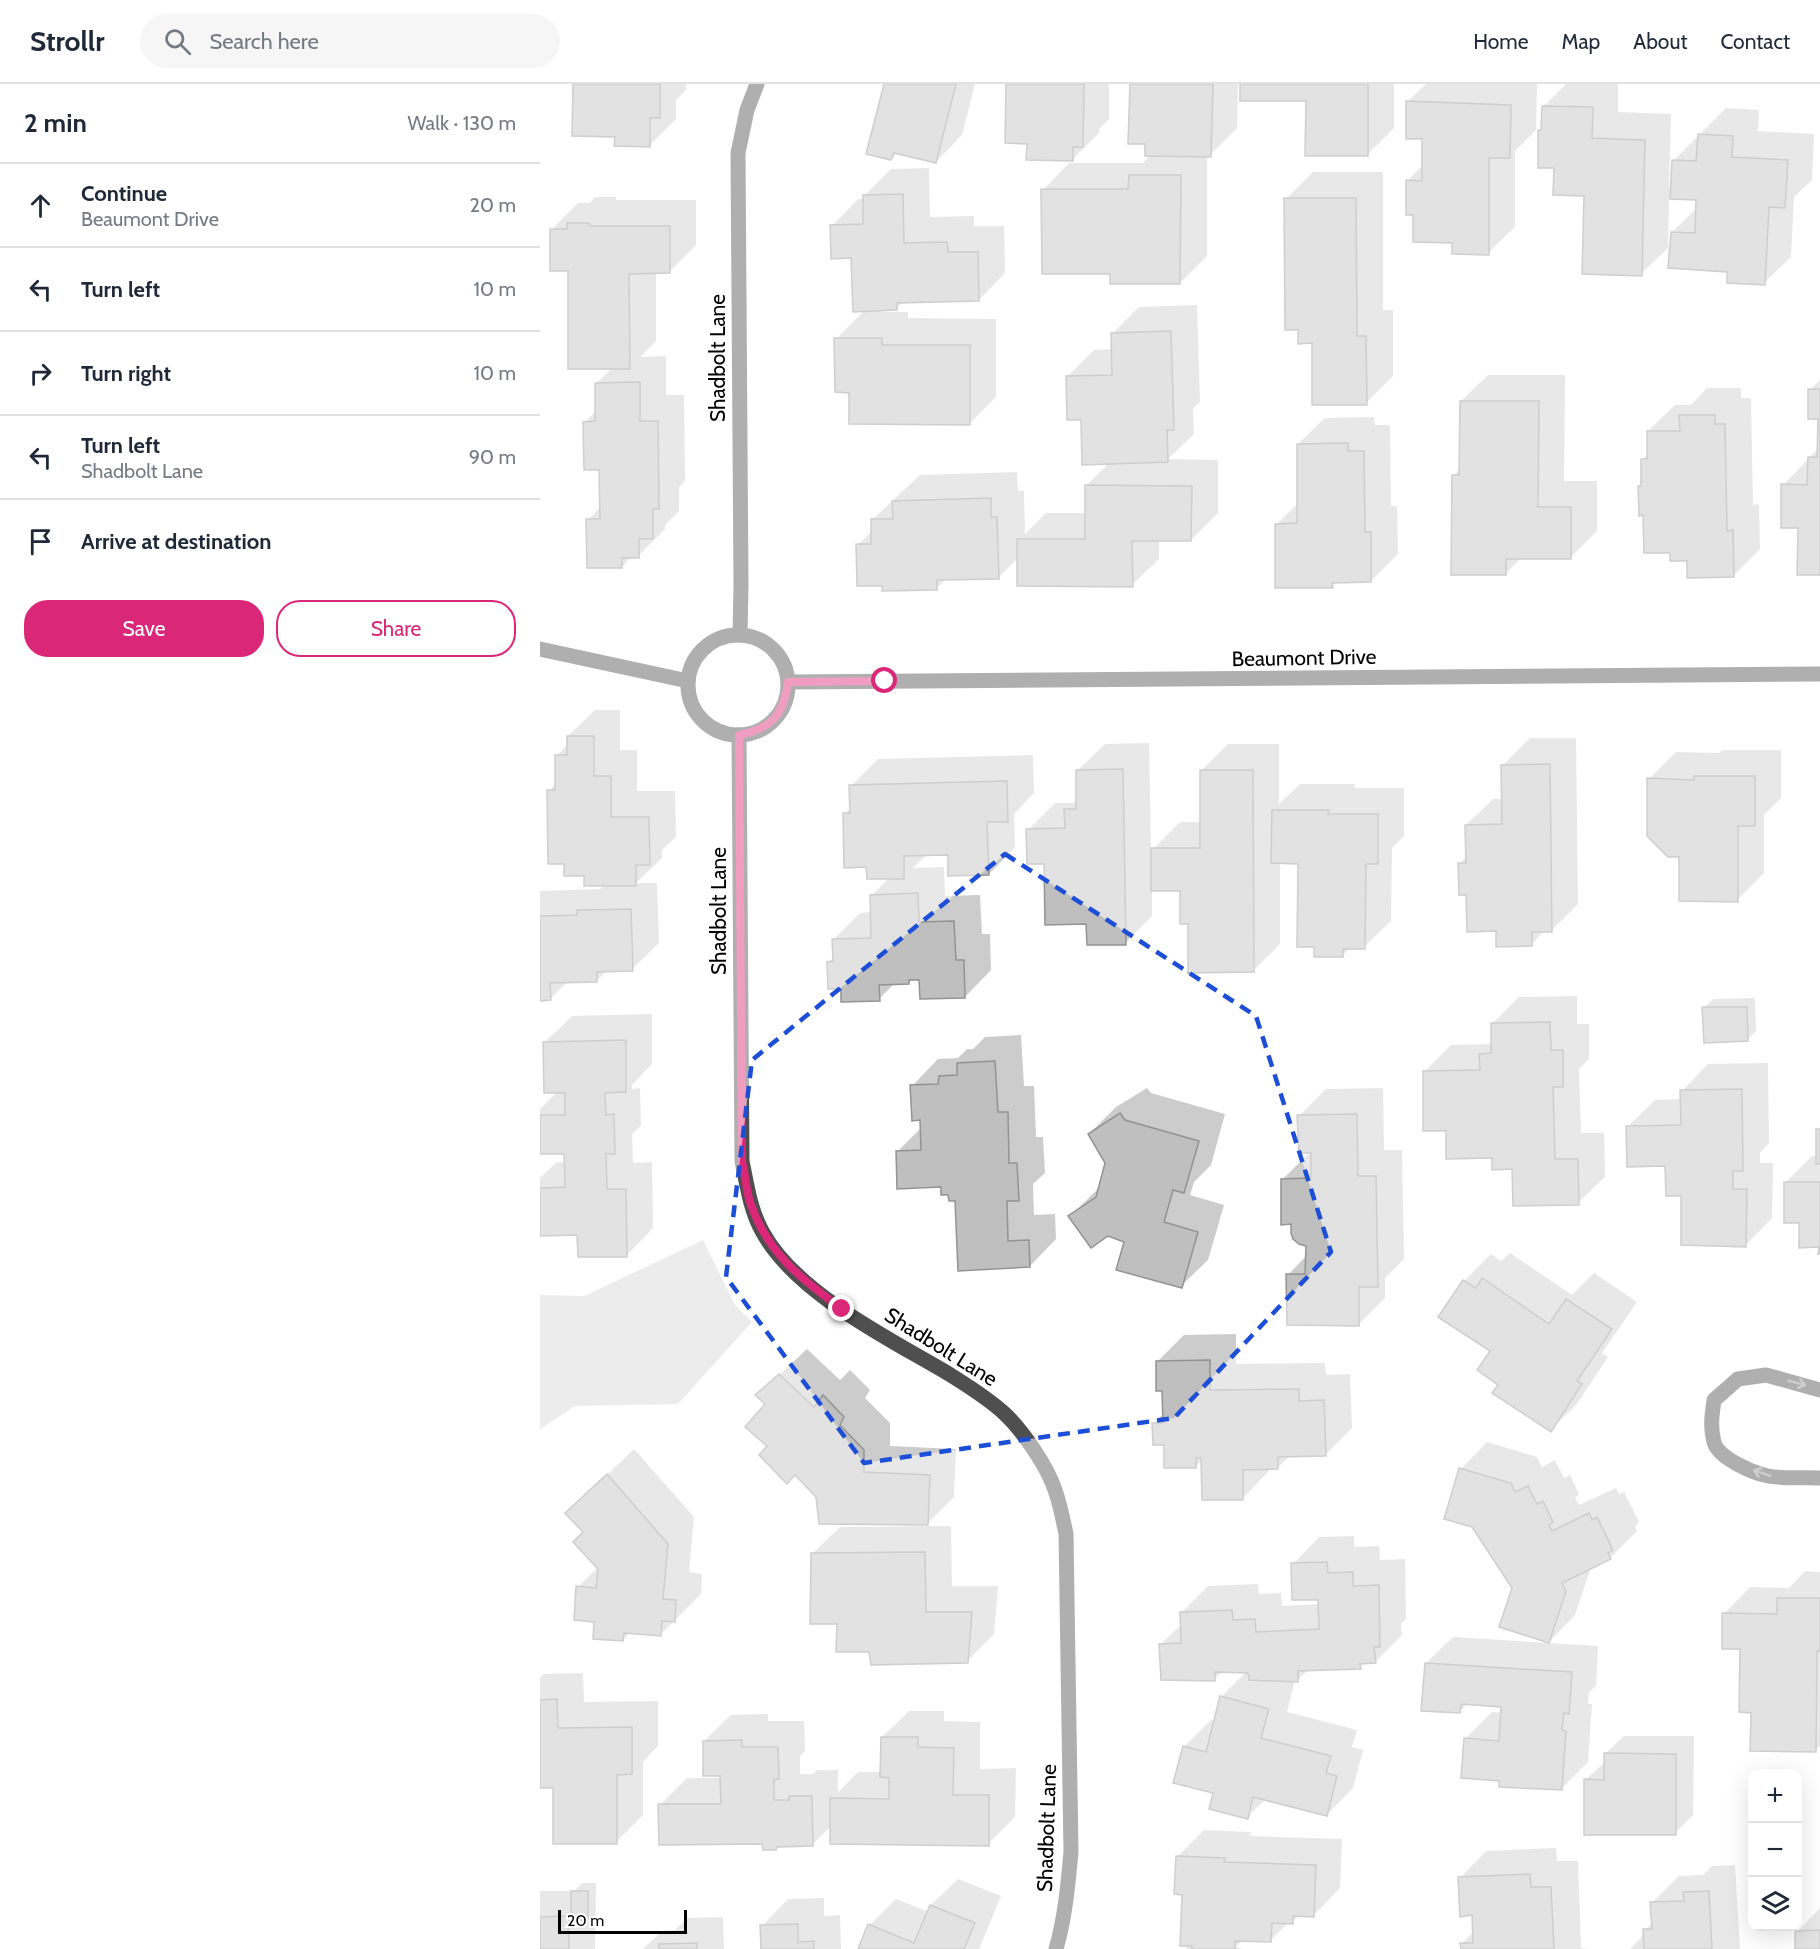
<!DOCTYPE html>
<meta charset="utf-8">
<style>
body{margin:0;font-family:Cabin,sans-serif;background:#f6f6f7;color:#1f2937}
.controls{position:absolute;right:18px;bottom:18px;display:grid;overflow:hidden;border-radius:12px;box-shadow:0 6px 24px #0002}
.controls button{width:54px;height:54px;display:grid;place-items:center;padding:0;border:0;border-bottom:2px solid #e0e1e3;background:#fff;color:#1f2937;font:30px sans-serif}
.scale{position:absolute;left:18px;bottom:15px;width:129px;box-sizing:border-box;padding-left:6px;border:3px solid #000;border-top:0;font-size:16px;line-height:21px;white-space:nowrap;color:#000;-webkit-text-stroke:4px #fff;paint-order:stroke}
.stop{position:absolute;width:18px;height:18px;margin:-14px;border:4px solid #db2777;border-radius:50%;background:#fff}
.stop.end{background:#db2777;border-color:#fff;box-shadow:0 2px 6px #0008}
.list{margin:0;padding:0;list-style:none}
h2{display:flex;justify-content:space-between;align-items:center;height:78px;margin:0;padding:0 24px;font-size:26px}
h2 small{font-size:20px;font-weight:400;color:#747a83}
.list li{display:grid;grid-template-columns:39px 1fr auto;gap:18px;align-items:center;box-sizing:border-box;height:84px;padding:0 24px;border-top:2px solid #e0e1e3}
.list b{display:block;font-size:22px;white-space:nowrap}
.list p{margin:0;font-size:20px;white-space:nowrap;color:#747a83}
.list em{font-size:20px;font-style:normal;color:#747a83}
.actions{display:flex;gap:12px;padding:18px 24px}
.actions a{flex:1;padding:14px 0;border:2px solid #db2777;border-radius:24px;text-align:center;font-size:21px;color:#db2777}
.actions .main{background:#db2777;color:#fff}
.icon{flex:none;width:33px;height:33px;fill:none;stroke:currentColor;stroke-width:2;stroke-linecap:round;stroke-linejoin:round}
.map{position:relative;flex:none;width:1280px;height:1865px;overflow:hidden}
header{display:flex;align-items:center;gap:36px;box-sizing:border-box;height:84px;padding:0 30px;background:#fff;border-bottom:2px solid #e0e1e3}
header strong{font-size:28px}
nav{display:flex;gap:33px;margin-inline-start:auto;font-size:21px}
.search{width:420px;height:54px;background:#f6f6f7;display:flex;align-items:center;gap:15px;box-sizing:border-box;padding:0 21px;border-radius:33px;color:#747a83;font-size:22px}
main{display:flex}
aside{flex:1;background:#fff}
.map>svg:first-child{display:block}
.green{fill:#d6d6d6}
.shadow{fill:#0003}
.building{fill:#bfbfbf;stroke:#939393;stroke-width:1.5}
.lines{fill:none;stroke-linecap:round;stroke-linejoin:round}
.minor{stroke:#4f4f4f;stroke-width:15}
.oneway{stroke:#959595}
.route{stroke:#db2777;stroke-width:8}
.marked{fill:none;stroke:#1d4ed8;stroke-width:4.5;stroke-dasharray:12 8;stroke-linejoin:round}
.labels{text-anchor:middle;stroke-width:6;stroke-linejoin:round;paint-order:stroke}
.street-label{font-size:21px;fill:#000;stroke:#fff}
</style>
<header>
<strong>Strollr</strong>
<div class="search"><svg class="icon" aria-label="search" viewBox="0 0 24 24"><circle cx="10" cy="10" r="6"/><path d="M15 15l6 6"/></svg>Search here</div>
<nav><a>Home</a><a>Map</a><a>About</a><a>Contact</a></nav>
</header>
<main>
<aside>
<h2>2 min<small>Walk · 130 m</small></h2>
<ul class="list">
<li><svg class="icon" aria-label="ahead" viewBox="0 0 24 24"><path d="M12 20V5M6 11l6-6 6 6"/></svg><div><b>Continue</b><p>Beaumont Drive</p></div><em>20 m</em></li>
<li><svg class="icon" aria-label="left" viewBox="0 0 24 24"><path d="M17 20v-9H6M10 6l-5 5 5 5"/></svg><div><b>Turn left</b></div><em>10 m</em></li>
<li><svg class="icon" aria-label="right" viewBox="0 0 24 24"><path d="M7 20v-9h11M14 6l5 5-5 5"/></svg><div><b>Turn right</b></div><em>10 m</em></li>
<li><svg class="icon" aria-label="left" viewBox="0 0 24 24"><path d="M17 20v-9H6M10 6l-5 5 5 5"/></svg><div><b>Turn left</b><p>Shadbolt Lane</p></div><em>90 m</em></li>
<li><svg class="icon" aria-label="arrive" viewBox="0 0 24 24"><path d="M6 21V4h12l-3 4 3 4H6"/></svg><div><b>Arrive at destination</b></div></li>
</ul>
<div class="actions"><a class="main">Save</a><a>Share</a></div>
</aside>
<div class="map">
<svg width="1280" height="1865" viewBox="0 0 1280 1865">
<rect width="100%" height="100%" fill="#fff"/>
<path class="green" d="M163,1156L195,1221L212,1238L138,1320L35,1322L0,1345V1211L44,1212Z"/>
<g class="shadow">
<path d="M34,0H146V6L136,16V35L110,61L76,51Z"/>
<path d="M345,0H435L422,51L396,78L357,68L351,75Z"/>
<path d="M468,0H569V35L559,45V49L532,76L488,58Z"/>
<path d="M591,0H698L697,44L670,71H667V172L640,199L571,188L503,106L529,79H603L611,70L606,59Z"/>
<path d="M701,0H854V44L827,71L767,16Z"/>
<path d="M886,0H997L996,46L975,67V143L948,169L914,157L875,130L867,97L883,81L884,53L867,18Z"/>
<path d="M1026,0H1078V28L1131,30L1129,104H1132L1133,77L1186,24L1219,26L1218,47L1274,50L1272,96L1254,113L1251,173L1224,199L1189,186L1132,148L1158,123V115L1129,113L1128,164L1101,190L1046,111L1016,82L1000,46L1003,43V23Z"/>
<path d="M389,84L390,133L434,132V142H464L465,189L439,216L364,217L356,225H341V228H368V234L456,235V313L429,340L310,307L296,255L325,226L313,173L292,142L318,115H324V112L351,85Z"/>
<path d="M773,88H843V226H853V292L826,319L773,258L746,115Z"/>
<path d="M55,113H76V116H156V161L129,188H116V257L100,273L126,272V311H144L145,397L139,403V427L125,441V445L98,472H92L82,483L48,436L61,422L60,385L45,338L57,326V299L72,284L12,145L38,119H50Z"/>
<path d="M657,221L660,318L653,324L654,350L628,375L678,376V429L651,456L619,455V475L592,501L479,473L459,493L406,495L396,505L344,501L318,461L333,446L332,436L380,391L477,388L478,407H484L485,450L506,429H547V401L570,378L542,334L527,293L554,266L573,265V249L599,223Z"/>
<path d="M948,291H1025L1024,397H1057V447L1030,474H981L966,489L913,392L920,385L921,317Z"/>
<path d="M1280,296V490L1243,401L1279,364V333L1270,306Z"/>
<path d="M1167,304H1201V314H1211L1213,421L1219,420L1220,465L1193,492L1132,468L1105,430L1100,403L1103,400L1102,376L1108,370V347L1135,321H1151Z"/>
<path d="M834,333L835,341H850L851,422H857L858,470L831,497H797L792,502L737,440L758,419V360L785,334Z"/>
<path d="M55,626H80V666H97V707H135L136,753L122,766V774L96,799H117L119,859L92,885L67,886L57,897H28L10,915H0V807L60,805L64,801L26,779L9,707L16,699L17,672L28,660V652Z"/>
<path d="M990,654H1036L1038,820L1012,846H1005L991,861L957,846L927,809L920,779L927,772L926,741L953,715H963V681Z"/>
<path d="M609,659L611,767L640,738H662V686L688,660H739V720L760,700H815L814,704H864V752L852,764L851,837L824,863H811L802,872L759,778H740V860L713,887L650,839L641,805H612V832L585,859L547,839L506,779L488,746L515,719H533L538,714V686L565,660Z"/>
<path d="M1182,666H1241V714L1224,731V789L1197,816L1109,695L1136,668L1179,669Z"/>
<path d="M493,671L494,709L474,730L475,763L449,790L409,770H387L373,784L404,783L405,812L440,811L442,850H450L451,886L425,913L380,894L373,895L369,899H355L339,915L303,904L289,878L295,873L294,855L320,829L332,828L331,812L349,794L328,781L304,730L312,723L311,702L338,675Z"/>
<path d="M1037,912V940H1049V975L1039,985L1041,1049H1064L1065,1093L1038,1119L907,1046L884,988L911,961L951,960L952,940L979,913Z"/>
<path d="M1215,914L1216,947L1207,956L1164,924L1173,915Z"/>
<path d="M112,930V980L92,1001V1005L100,1004L101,1042L92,1050L93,1079L112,1078L113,1144L87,1171L39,1150H0V1094L17,1078H25V1068L0,1069V1025L17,1008L5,958L32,932Z"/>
<path d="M481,951L484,1002H494L496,1053H503L505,1089L493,1100L494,1131L515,1130L516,1155L490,1182L402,1102L357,1068L381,1044V1035L372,1002L398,975L418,974L427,965H433L445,953Z"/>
<path d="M1228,979L1229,1059L1220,1069V1079H1233L1232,1134L1206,1161L1142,1110L1127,1080L1088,1042L1115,1016L1142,1015V1007L1168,980Z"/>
<path d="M607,1004L611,1009L685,1030L671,1081L654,1098L650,1111L684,1121L668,1176L641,1202L586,1157L530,1132L560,1103L567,1079L549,1050L576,1023Z"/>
<path d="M843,1004L844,1066H862L864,1175L845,1194V1214L818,1241L748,1191L767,1171V1161L752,1139L742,1096L771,1067L759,1032L786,1005Z"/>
<path d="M1280,1043V1162L1261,1138L1246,1098L1272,1072H1278L1277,1046Z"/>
<path d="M970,1169L1032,1211L1054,1189L1097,1218L1062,1269L1068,1273L1037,1320L1010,1346L960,1300L952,1267L924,1197L951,1170L961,1177Z"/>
<path d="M696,1250V1280L785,1279L786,1291L810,1290L812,1344L785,1371L750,1372L738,1383L729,1384V1387L703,1414L663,1375L656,1382L625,1360L614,1339L624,1329V1305L617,1278L644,1251Z"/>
<path d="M267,1265L300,1296L310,1286L330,1306L325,1314L350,1339V1362L416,1365L414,1413L388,1439L277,1413L229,1362L227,1320L218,1311Z"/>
<path d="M947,1358L997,1373L1002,1383L1015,1376L1024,1394L1030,1391L1039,1410L1035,1414L1039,1421L1076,1404L1079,1410L1084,1408L1099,1438L1095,1443L1097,1447L1070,1474L1051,1483L1035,1531L1009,1558L974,1503L921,1385Z"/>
<path d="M94,1365L154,1433L149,1488L162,1490L161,1510L120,1551L90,1548L83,1556L55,1536L38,1503L58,1483L44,1448L27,1429Z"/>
<path d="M411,1442L412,1502H458L454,1550L427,1577L331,1566L298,1538L273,1469L300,1443Z"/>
<path d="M814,1452V1463L839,1462L840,1476L865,1475L866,1535L861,1540L862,1551L835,1578H825L820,1583L769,1585L758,1596H755L747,1628L817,1646L812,1663L823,1666L813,1704L787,1731L726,1715L707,1733L675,1708L644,1663L671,1636L675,1637L681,1613L707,1587H683L674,1595L621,1560L642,1540L641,1529L668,1502L718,1500L719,1510L741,1509L742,1522L780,1520V1514L753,1480L779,1453Z"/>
<path d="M1265,1487L1280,1488V1662L1275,1666L1212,1627L1201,1564L1184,1530L1210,1503L1249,1504Z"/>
<path d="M913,1553L1058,1562L1056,1602L1049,1608L1048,1620H1052L1048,1678L1021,1705L961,1696L925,1655L952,1628L962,1629L963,1622L928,1619L920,1628L886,1579Z"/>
<path d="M43,1589L44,1618L118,1617V1662L103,1678V1731L76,1758L14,1703H0V1594L4,1590Z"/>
<path d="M369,1627H404V1637L440,1638V1685L476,1684L475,1733L448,1760L292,1741L272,1761H239L236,1765L224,1758L120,1721L147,1694H182L164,1657L191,1631L228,1630V1637H264L265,1667L260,1672V1690H273L277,1686H298V1708L318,1688H342V1653Z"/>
<path d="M1084,1652H1154L1153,1731L1135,1749L1045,1696L1065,1678V1670Z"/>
<path d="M664,1746L711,1748L710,1752L802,1755L800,1804L774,1831H760L752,1838H749L730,1857L703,1856L696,1863L703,1865H645L649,1861L637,1773Z"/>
<path d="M1016,1764L1017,1777H1038L1041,1864L1049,1865H922V1860L934,1847L933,1830L920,1794L946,1767Z"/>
<path d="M1195,1781L1200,1865H1090L1105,1849V1846L1113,1838L1112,1819L1139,1792L1163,1791L1172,1782Z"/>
<path d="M418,1795L461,1812L439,1865H320L330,1841L356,1815L389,1828L391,1821Z"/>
<path d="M42,1799H56L55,1865H0V1807H34Z"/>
<path d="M284,1814V1832L300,1831L301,1865H222V1842L248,1815Z"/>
<path d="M1280,1824V1865H1257V1848Z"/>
<path d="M183,1833L184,1865H103L122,1847L135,1846L147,1834Z"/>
</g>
<g class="building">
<path d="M33,0H120V34H110V63L74,62L75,53L32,52Z"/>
<path d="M344,0H416L396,79L354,69L351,76L326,70Z"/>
<path d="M466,0H544L543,63H533V77L486,76L487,60L465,59Z"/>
<path d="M590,0H673L671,73L605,72V60H588Z"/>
<path d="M700,0H828V72H765L766,17H700Z"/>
<path d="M866,17L971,21L970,74H949V171L912,170V159L873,158V131H866V96L882,97V55H866Z"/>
<path d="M1002,22L1053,23L1052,54L1105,56L1102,192L1042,190L1044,112L1013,111L1014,84H998V46H1001Z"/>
<path d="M1158,50L1193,52L1192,73L1248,76L1245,124L1229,123L1225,201L1187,199V188L1128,184L1131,148L1155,149L1156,116L1130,115L1132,76L1156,77Z"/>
<path d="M589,91H641L640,200H570V190H502L501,105H588Z"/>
<path d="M363,110L364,159L407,158L408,168H438L439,217L357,219V226L313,228L311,174L291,175L290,141L323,140V111Z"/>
<path d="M744,114H816L817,252H826L827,321H772V259L758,260V246H745Z"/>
<path d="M27,139H49L50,142H130V189L89,190L90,285H28V187H10V145H27Z"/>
<path d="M631,247L634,346H627L628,378L542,381L541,336H527L526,292L572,291L571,249Z"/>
<path d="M294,254H342V261H430V341L309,340V309L295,308Z"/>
<path d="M100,298V337H118L119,425H113V455H99V474H82V484H47L46,435H60L59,386H44L43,338L55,337V299Z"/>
<path d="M1268,305H1280V491H1257L1258,444H1241V400L1267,401L1268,373H1277L1278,335H1268Z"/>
<path d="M920,317H999L998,423H1031V475H966V491H911L912,391H919Z"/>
<path d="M1139,331H1175V340H1185L1187,447L1193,446L1194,493L1147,494V477H1130V469H1104L1103,431L1099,432L1098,402H1101V375H1107V347H1140Z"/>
<path d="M808,359V367H824L825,448H831V498L792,499L793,504H735V440L757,439V360Z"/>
<path d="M545,401L652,402L651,457H592L593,503L477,502V455H545Z"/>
<path d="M451,414V433H457L459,495L397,496V506L342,507V502H317L316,460H331V435H353L352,417Z"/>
<path d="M27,652H54V692H71V733H109L110,781H96V802H44V792H24V780H8L7,706H15V671H27Z"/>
<path d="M1010,680L1012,848H992V862L956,863V847L927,848L926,811H919L918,779H926L925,741L962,740L961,681Z"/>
<path d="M583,685L586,861H547L546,840L505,841L504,780H487L486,745L525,744L524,725H536V686Z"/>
<path d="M660,686H713L714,888L648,889V840H640V807H611V764H660Z"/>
<path d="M1154,692H1215V742H1198V818L1139,817V773H1128L1107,752V694L1154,696Z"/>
<path d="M467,697L468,738H447L449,791L408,792V771L364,772V795H327L326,783L304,784L303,729H310L309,701Z"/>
<path d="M732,726H789L788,730H838V780H826L825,865H803V873H774V863H757L758,780L731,779Z"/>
<path d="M378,809L379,838L414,837L416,876H424L425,914L380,915L379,896H369V900L339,901L340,917L301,918V905H288L287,878L293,877L292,855L331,854L330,811Z"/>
<path d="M91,825L93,887L57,888V898L10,899L11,916L0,917V832L37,831V826Z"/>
<path d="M1162,923H1207L1208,957L1164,959Z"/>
<path d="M1010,938L1011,966H1023V1003H1013L1015,1075H1038L1039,1121L973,1122L972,1085L952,1086V1074L906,1075V1047H883V987L940,986L939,970L951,969V939Z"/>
<path d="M86,956V1008L65,1009L66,1031L74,1030L75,1070H66L67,1105H86L87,1173H38L37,1151L0,1152V1104L25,1103L24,1070H0V1031H25V1009H4L3,958Z"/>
<path d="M455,977L458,1028H468L469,1079H477L479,1117H467L468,1157L489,1156L490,1183L418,1187L415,1117H409L408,1111H401V1103L357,1105L356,1067L381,1066L380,1036L372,1037L370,1001L398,1000L399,992L417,991V979Z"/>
<path d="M1202,1005L1203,1087H1193V1105H1207L1206,1163L1141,1161V1112H1126L1125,1082L1087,1083L1086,1042L1141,1041L1140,1006Z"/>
<path d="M580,1029L585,1036L659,1057L644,1109L633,1106L624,1138L658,1148L642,1204L576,1186L584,1158L568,1152L551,1164L528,1132L556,1113L565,1079L548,1050Z"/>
<path d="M817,1030L818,1092H836L838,1203H819V1242L747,1241L746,1190H765L766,1162L759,1160L753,1155L751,1149V1140L741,1141V1095L771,1094V1069H759L757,1031Z"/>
<rect x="1276" y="1045" width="4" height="35"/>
<path d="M1244,1098H1280V1170H1278L1279,1163L1259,1164V1139H1244Z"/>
<path d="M942,1194L1009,1240L1026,1215L1072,1245L1037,1297L1042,1300L1011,1348L952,1309L958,1301L937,1286L950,1267L898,1233L923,1196L936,1204Z"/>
<path d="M670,1276V1306L759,1305V1317L784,1316L786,1372L738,1373V1385L703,1386V1416H662L661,1374H656V1384H624V1361H613L612,1339H623L622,1307H616V1277Z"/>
<path d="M239,1290L274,1323L283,1311L304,1333L300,1341L324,1366V1388L390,1391L388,1441L279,1440L276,1413L255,1391L247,1400L219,1371L227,1362L205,1343L225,1320L215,1311Z"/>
<path d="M919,1384L971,1399L975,1408L988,1402L997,1420L1003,1417L1013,1438L1009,1441L1012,1447L1049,1429L1052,1436L1057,1433L1073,1466L1068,1469L1071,1475L1022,1499L1026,1507L1009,1559L959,1543L972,1504L932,1443L904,1435Z"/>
<path d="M67,1390L128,1460L123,1515L136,1516L135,1538L122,1537L121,1552L84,1549L83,1557L53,1555L54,1538L34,1536L36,1502L56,1504L58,1485L33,1458L43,1448L25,1429Z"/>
<path d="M385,1468L386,1528H432L428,1579L331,1581L329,1568H296L297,1540H270L271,1469Z"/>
<path d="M787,1478L788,1489L813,1488V1502L839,1501L840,1563H834L836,1579L820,1580L821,1585L758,1587V1598L709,1596L708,1589L675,1588V1597L621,1596L619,1560L641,1559L640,1528L692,1526L693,1536L715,1535L716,1548L779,1545L778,1516H752L751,1479Z"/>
<path d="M1237,1514H1280V1567H1277L1276,1668L1210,1667L1211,1629L1199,1628L1200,1565H1182V1529L1237,1530Z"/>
<path d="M885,1579L1032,1588L1029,1630L1024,1629L1022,1646L1026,1647L1022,1706L959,1703V1697L921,1694L924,1654L959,1657L961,1623L921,1620L920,1629L881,1627Z"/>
<path d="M680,1612L729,1625L721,1654L791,1672L786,1689L797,1692L787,1732L713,1713L708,1735L669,1725L673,1709L633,1699L643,1662L666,1668Z"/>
<path d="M17,1615L18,1644L92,1643V1690L77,1691V1760H13V1704H0V1616Z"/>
<path d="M341,1653H378V1663L414,1664L413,1711H449V1762L290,1760V1714L349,1715V1694L340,1693Z"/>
<path d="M202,1656V1663H238L239,1695H234V1716H249V1712H272L273,1762L237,1763L236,1766H223L222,1760L119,1761L118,1720H181L180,1692H163V1657Z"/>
<path d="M1064,1669L1136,1670V1751H1044V1695L1064,1696Z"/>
<path d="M636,1772L685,1774L684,1778L776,1781L774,1833L753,1832V1840L732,1839L731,1858L695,1857V1865H652V1862H640L642,1811L634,1810Z"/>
<path d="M990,1790L991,1803H1011L1014,1865H921L920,1859H933L932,1831L920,1833L918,1793Z"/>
<rect x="31" y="1807" width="17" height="29"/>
<path d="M1169,1807L1172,1865H1104L1103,1845H1112L1110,1818L1144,1817L1143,1808Z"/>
<path d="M390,1821L435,1839L424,1865H318L328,1840L374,1859Z"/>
<path d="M28,1832L29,1865H0V1833Z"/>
<path d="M258,1840V1858L274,1857V1865H221L220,1841Z"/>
<path d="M1280,1846V1865H1255V1847Z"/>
<path d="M157,1859V1865H119V1860Z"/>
</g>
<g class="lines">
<g class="minor">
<path d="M200,551L201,502L198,69L207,26L217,0"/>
<circle cx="198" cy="601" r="50"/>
<path d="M0,565L148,597"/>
<path d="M248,598L1280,590"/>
<path d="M199,651L202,1077C207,1101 210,1125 222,1147C255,1209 350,1255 409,1290C428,1302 448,1314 465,1330C483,1347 507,1382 515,1406C520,1420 523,1435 526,1450L531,1768C528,1801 525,1834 516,1865"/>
<path d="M1280,1306L1226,1291L1198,1295L1174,1316C1172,1330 1170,1344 1174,1358C1178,1374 1213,1389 1228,1392C1244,1395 1263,1393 1280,1394"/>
</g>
</g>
<defs><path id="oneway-shaft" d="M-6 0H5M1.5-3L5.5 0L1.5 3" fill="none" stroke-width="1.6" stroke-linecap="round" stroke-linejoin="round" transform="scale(1.5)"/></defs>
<g class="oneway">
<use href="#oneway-shaft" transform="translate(1257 1299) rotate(15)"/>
<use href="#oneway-shaft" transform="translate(1222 1389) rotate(-162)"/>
</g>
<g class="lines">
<path class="route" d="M302,1225C261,1195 227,1169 210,1118C206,1105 205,1090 202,1077L199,651C231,645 244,631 248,598L345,597"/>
</g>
<path d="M0 0H1280V1865H0ZM465,770L716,932L791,1168L634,1334L324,1379L186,1193L212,976Z" fill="#fff" fill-opacity=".55" fill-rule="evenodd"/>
<path class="marked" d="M465,770L716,932L791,1168L634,1334L324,1379L186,1193L212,976Z"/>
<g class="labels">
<g class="street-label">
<text transform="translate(178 274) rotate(-90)" y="7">Shadbolt Lane</text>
<text transform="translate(764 574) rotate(-1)" y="7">Beaumont Drive</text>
<text transform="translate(179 827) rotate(-90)" y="7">Shadbolt Lane</text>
<text transform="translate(401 1263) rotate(32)" y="7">Shadbolt Lane</text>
<text transform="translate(507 1744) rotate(-88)" y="7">Shadbolt Lane</text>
</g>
</g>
</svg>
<div class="controls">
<button>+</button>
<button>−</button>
<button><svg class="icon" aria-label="layers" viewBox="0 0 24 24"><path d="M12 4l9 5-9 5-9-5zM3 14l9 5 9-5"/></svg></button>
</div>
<div class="scale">20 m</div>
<div class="stop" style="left:345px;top:597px"></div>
<div class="stop end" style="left:302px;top:1225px"></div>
</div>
</main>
